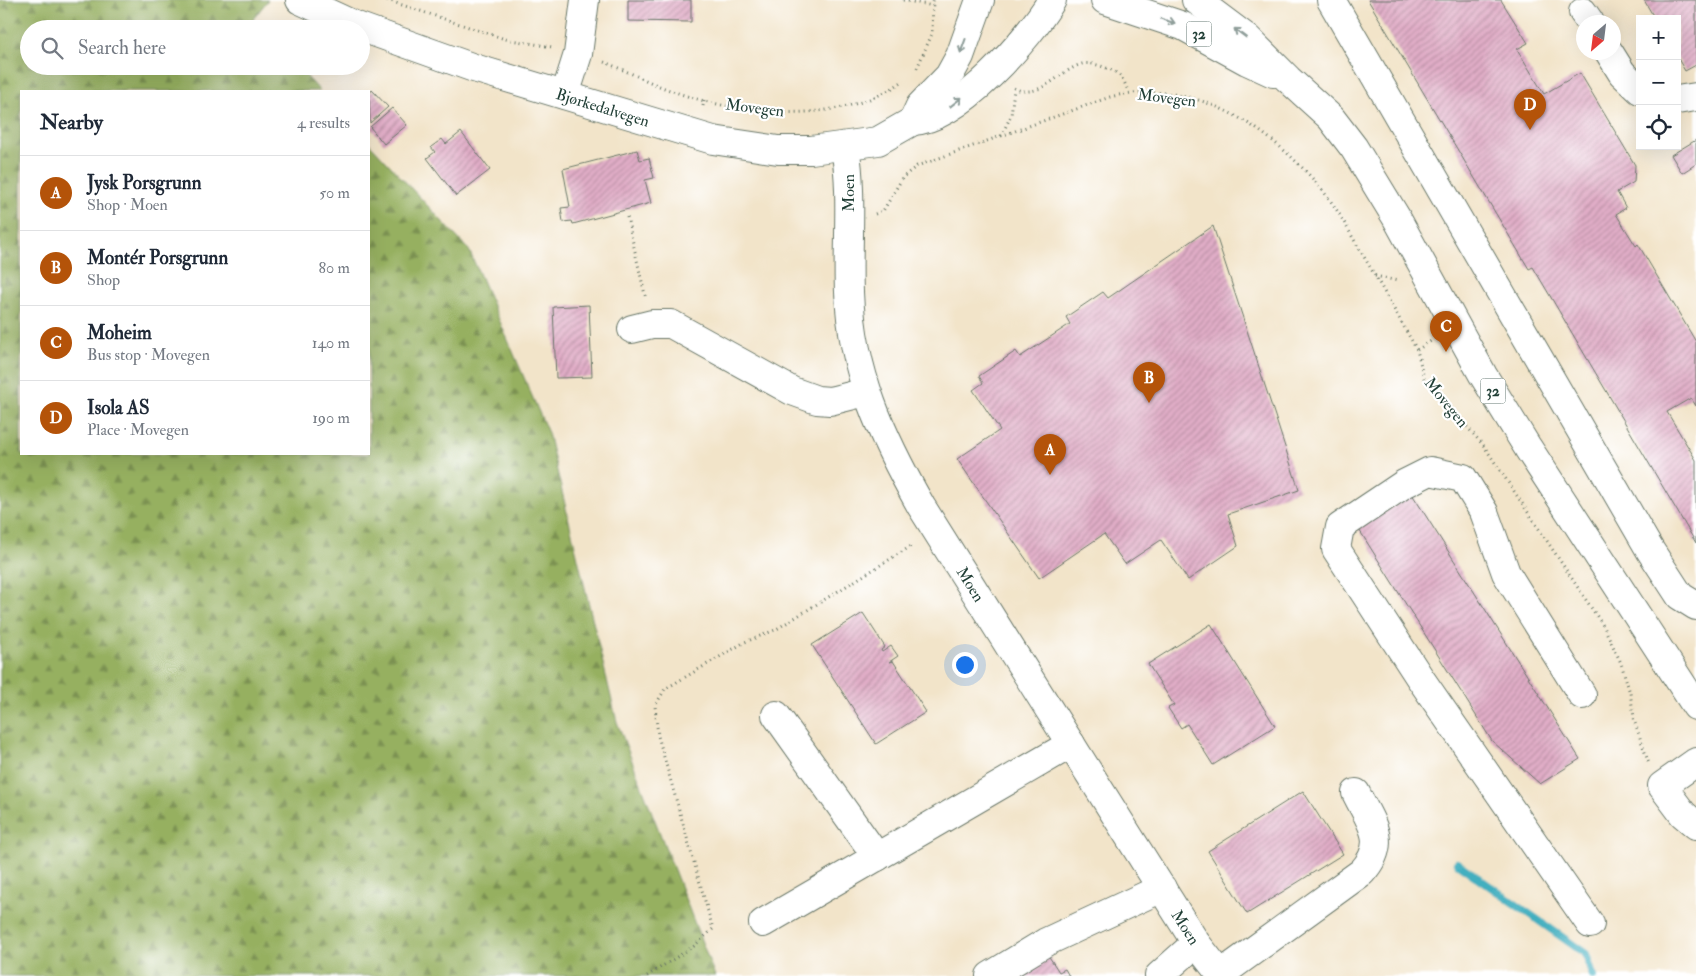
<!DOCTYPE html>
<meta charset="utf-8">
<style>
body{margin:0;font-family:"IM FELL Double Pica",serif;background:#f6f6f7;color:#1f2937}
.controls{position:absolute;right:15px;top:15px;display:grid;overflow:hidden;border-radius:0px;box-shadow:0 5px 20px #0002}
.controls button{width:45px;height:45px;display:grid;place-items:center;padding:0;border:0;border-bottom:1px solid #e0e1e3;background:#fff;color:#1f2937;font:25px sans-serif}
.compass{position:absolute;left:1576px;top:15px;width:45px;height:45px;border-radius:50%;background:#fff;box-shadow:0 5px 20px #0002;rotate:208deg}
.you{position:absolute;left:964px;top:664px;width:18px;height:18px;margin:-12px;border:4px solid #fff;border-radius:50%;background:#1a73e8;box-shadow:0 0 0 8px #1a73e833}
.badge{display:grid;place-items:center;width:32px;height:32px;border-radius:50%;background:#b45309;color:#fff;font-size:16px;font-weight:700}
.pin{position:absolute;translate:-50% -41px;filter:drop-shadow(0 1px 2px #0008)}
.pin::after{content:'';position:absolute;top:26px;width:18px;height:15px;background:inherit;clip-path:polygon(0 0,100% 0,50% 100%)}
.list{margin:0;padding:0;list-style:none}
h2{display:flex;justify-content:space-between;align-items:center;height:65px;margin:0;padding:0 20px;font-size:21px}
h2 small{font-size:16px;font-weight:400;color:#747a83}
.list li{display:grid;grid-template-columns:32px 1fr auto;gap:15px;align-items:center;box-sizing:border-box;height:75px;padding:0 20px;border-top:1px solid #e0e1e3}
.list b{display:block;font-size:19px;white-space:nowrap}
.list p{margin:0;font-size:16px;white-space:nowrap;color:#747a83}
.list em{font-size:16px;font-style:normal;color:#747a83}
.icon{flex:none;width:28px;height:28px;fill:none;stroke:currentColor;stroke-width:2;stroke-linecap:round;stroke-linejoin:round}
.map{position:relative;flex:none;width:1696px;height:976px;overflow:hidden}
.search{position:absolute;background:#fff;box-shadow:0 5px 20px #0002;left:20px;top:20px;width:350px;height:55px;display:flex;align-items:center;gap:12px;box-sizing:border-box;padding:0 18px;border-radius:28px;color:#747a83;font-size:19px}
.panel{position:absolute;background:#fff;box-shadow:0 5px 20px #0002;left:20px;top:90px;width:350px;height:365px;border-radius:0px}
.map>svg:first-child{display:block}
.forest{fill:url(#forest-firs);stroke:#5a764a}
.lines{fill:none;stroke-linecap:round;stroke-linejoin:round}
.stream{stroke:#42afbf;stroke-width:8}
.building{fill:url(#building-hatch)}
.minor-casing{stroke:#697768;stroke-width:30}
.major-casing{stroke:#697768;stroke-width:30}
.path{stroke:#697768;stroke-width:3;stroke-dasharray:1 4;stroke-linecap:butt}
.minor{stroke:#fff;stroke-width:28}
.major{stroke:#fff;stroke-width:28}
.oneway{stroke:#8f9e9a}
.labels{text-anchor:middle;stroke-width:4.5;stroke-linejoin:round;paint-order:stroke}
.shield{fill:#fff;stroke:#627771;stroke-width:1}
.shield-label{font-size:15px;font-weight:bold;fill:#1f3d34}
.street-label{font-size:16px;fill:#1f3d34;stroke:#fff}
</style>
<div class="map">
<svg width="1696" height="976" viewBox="0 0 1696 976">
<defs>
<pattern id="forest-firs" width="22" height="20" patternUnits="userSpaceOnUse" patternTransform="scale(1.25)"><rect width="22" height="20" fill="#96b061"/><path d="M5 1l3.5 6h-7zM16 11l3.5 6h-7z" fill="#7a9051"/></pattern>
<pattern id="building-hatch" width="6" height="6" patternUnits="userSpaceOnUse" patternTransform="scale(1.25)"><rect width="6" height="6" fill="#e1adc7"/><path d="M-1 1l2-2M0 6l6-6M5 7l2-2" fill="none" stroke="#b68ea2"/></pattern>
</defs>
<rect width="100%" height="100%" fill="#fff"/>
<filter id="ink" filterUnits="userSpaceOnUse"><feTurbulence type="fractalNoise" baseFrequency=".02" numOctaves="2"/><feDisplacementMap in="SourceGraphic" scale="10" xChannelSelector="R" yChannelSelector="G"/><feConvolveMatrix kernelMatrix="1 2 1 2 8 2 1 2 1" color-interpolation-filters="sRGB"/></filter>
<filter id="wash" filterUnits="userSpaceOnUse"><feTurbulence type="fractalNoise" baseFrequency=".0096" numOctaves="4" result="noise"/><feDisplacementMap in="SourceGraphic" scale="20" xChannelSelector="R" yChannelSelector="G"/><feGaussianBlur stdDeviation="1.12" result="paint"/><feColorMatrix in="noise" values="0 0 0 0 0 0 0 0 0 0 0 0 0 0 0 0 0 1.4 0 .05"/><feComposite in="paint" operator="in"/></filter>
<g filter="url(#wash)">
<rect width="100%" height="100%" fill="#f2e4c9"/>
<path class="forest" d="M0,0H268L253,19L262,29H29V66H297L320,91H21V454H369V143L469,250L548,433L617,722L715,976H0Z"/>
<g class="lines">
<path class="stream" d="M1457,863L1586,954L1593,976"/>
</g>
<g id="blocks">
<g class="building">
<path d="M628,0H691V22L628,21Z"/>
<path d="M1368,0H1501L1528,43L1517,49L1544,94L1580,73L1635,165L1634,182L1617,192L1626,208L1616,214L1636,246L1638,244L1696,342V406L1691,398L1667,412L1696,460V543L1533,267L1529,269Z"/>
<path d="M1644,0H1696V65L1685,71L1677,57V19H1655Z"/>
<path d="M372,90L388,107L370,123L369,94Z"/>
<path d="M392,108L407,125L384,144L370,127Z"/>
<path d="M461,132L490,170L456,196L427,158L435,152L431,147L442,139L446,144Z"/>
<path d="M1696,140V164L1682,173L1671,155Z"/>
<path d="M637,150L640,160L649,158L654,178L645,180L651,203L573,224L572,221L563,222L561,208L570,207L563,169Z"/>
<path d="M1213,226L1299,490L1228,514L1238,546L1188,580L1161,540L1125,564L1104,534L1039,578L957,459L1000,430L973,390L983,383L979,376L1016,351L1020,357L1070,324L1066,317L1103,292L1108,298Z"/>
<path d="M589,305L592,377L556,378L553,307Z"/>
<path d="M1412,494L1580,759L1540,784L1492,741L1358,528Z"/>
<path d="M863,613L885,647L881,650L882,652L891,646L898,656L889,662L893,661L926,712L876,744L812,645Z"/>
<path d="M1211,624L1275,726L1213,765L1187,724L1181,728L1168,708L1174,705L1148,664Z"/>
<path d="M1303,791L1343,854L1247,914L1208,851Z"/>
<path d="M1048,955L1059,972L1065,969L1069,976H1012Z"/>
</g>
</g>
</g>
<g filter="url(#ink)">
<use href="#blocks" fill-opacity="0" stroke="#697768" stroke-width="1"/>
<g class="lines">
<defs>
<g id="minor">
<path d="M1331,0L1650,550L1680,596L1696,606"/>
<path d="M1583,12L1590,22"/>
<path d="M1609,52L1622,73L1640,90"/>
<path d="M565,95L578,54L585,0"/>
<path d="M1677,100L1696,97"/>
<path d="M845,147C853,194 847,243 849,292C852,373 882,437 921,506L1196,943L1222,976"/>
<path d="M632,329L652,324H671L792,391L817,400L830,401L866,392"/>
<path d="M1582,695L1506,573L1484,512L1463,478L1430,471L1404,484L1340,527L1336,549L1420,678L1590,924"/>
<path d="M776,715L877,857"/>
<path d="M1696,762L1662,786L1683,814L1696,825"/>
<path d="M763,923L1071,744"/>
<path d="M1221,974L1362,872C1389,842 1371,824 1356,793"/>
<path d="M990,976L1046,942L1162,888"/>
<path d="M1159,976L1196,943"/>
</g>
<g id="major">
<path d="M300,0L354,25L474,68L713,140L778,150H811L878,141L913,121L920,106L949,76L960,56L980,0"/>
<path d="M1105,0L1183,26L1247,61L1273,73"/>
<path d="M1196,0L1248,39L1288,79L1331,118L1354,148L1396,217L1483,375L1528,448L1696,706"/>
<path d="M913,121C960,119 1029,38 1052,0"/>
</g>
</defs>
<use href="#minor" class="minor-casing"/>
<use href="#major" class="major-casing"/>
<g class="path">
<path d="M387,0L505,39L552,47"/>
<path d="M903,0L933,6"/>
<path d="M604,62C625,70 646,81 667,89C737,116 840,127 903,81"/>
<path d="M917,68L932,34L933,0"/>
<path d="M1014,88C1040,101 1060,70 1082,64C1091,62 1101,66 1109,69C1120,73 1125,81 1128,92"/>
<path d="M703,106L704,100"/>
<path d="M1001,136L1011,116L1014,89"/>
<path d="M875,214L883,211L903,177L917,166L1110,97C1196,75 1276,131 1327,196C1337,209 1345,224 1353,238C1375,275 1396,313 1417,350L1424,378L1484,446L1604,627L1621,663L1630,693L1635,723L1649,764"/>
<path d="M627,217L646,299"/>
<path d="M1375,276L1398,281"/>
<path d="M1417,350L1431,341"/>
<path d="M647,976L694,946L713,929L658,736L655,706L665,689L745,642L775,630L913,545"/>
</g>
<use href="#minor" class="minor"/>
<use href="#major" class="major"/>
</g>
<defs><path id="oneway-shaft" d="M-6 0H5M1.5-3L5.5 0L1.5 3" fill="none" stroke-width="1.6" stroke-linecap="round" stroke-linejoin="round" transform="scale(1.25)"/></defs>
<g class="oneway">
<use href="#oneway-shaft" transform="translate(1168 21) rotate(18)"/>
<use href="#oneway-shaft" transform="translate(1240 33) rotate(-143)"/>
<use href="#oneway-shaft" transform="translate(963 46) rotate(110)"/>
<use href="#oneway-shaft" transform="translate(956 102) rotate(-38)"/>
</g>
</g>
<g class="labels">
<g class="shield">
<rect x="1186.5" y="21.5" width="25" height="25" rx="4"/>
<rect x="1480.5" y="378.5" width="25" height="25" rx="4"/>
</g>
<g class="shield-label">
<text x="1199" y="39">32</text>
<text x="1493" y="396">32</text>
</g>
<g class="street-label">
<text transform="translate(1167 97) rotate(7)" y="6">Movegen</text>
<text transform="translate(603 107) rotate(17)" y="6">Bjørkedalvegen</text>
<text transform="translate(755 107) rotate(7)" y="6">Movegen</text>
<text transform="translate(848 193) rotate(-90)" y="6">Moen</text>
<text transform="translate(1447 402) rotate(51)" y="6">Movegen</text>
<text transform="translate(971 584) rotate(58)" y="6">Moen</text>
<text transform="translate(1186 927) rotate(57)" y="6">Moen</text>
</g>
</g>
</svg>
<div class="controls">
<button>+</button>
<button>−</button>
<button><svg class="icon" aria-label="locate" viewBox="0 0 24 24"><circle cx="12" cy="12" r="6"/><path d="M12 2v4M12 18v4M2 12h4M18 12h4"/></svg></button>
</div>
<svg class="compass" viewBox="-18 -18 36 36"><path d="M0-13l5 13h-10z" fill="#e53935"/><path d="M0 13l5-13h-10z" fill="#747a83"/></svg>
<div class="you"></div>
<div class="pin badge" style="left:1050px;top:475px">A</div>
<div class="pin badge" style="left:1149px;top:403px">B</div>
<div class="pin badge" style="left:1446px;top:352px">C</div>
<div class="pin badge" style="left:1530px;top:130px">D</div>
<div class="search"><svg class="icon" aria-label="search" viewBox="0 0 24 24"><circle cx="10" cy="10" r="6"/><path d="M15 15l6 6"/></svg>Search here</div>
<section class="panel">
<h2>Nearby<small>4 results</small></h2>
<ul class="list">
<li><span class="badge">A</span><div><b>Jysk Porsgrunn</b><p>Shop · Moen</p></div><em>50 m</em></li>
<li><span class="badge">B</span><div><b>Montér Porsgrunn</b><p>Shop</p></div><em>80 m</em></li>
<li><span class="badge">C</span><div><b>Moheim</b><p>Bus stop · Movegen</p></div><em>140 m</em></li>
<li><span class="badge">D</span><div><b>Isola AS</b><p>Place · Movegen</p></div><em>190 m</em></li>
</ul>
</section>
</div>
